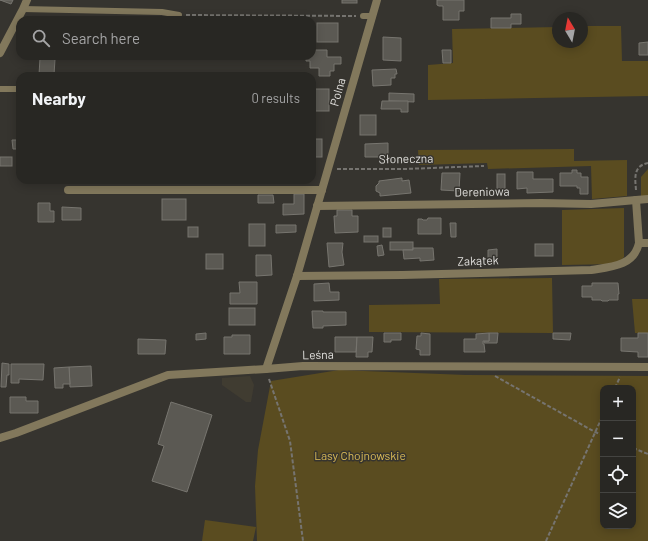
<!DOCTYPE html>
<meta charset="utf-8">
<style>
body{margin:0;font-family:Barlow,sans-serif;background:#343330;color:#f1f3f6}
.controls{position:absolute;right:12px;bottom:12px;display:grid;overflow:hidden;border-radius:8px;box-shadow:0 2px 10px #0003}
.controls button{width:36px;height:36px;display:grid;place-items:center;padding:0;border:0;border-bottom:1px solid #444441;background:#282723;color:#f1f3f6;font:20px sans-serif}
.compass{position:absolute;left:552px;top:12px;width:36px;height:36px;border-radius:50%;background:#282723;box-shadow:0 2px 10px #0003;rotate:350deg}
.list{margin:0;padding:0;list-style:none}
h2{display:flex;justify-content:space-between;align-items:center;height:52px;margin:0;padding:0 16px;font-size:17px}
h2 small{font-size:13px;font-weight:400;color:#a5a5a6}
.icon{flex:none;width:22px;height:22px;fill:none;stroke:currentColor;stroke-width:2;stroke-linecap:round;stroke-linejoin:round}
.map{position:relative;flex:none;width:648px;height:541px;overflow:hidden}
.search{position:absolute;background:#282723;box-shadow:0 2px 10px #0003;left:16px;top:16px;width:300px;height:44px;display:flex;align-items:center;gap:10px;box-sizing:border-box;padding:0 14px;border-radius:12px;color:#a5a5a6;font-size:15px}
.panel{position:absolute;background:#282723;box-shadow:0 2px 10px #0003;left:16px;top:72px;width:300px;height:112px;border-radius:12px}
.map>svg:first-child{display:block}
.built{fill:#403c31}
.green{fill:#5a4c20;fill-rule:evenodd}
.building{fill:#5b5953;stroke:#77756f}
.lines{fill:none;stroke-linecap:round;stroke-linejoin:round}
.path{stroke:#767470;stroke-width:2;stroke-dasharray:4 2;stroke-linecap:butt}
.service{stroke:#82785c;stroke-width:6}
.minor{stroke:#82785c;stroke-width:8}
.labels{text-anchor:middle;stroke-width:3;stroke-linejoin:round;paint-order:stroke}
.street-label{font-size:12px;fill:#e0dfdc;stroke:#36342f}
.park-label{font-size:12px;fill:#dcbc56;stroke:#36342f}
</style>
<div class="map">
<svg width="648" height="541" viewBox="0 0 648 541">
<rect width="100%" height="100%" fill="#36342f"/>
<path class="built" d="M250,376L254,385L251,402H246L222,385V378Z"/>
<g class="green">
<path d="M582,26H621L622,61H648V96L428,100V65L453,63L452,29L558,27V42H582Z"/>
<path d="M574,149V161L627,160V196L592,199L591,166L488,169L487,163L419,165L418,150Z"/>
<path d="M648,169V197H641V177Z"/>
<path d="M624,208V257L617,264L562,265V210Z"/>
<path d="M552,278L553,333L369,332V305L440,304L439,279Z"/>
<path d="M632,299H648V333H635Z"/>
<path d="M339,370L466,375L648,376V541H257L255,486L258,450L271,381ZM603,388H633V526H603Z"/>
<path d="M205,520L256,527L253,541H202Z"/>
</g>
<g class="building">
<path d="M0,0H13L11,4Z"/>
<rect x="342" y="0" width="15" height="3"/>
<path d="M437,0H464V11H459V20H443V6H439L437,5Z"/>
<path d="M511,14H521V24H511V28H491V18H511Z"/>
<path d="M29,17H51L50,20H28Z"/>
<path d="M64,17H103L104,20H64Z"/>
<rect x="317" y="23" width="21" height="19"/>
<path d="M383,37L401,38V61L383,60Z"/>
<path d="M648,42V55H639V43Z"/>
<path d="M312,50H327V57H341V64H334V71H330V76H319V68H310V61H306V56H312Z"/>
<path d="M442,50H451V63H443Z"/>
<rect x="78" y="56" width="26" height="3"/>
<path d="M40,58L55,59L54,75H39Z"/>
<path d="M396,69L397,74H395V78H391V85L373,86L372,70Z"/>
<rect x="312" y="89" width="17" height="22"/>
<path d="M389,93L414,94V102L389,101Z"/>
<path d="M382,101H408V112H401V109H381Z"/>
<rect x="360" y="115" width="16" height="20"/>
<rect x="312" y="139" width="10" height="18"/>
<path d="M12,140H20V149H13Z"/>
<path d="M388,143V157H365V144Z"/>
<rect x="0" y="157" width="12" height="9"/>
<path d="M572,170H577V173H581V177H588V194H580V188H577V186H560V173H572Z"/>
<path d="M517,172H533V179H553V192L527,193V188L517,189Z"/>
<path d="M442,173H460L459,191L441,190Z"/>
<rect x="497" y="174" width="8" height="15"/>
<path d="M402,178V181L409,180L411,193L380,196V193L376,191V186L379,183V181Z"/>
<path d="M294,194H304V214L283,215V204H294Z"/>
<path d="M258,195H273L274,203H258Z"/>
<rect x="162" y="199" width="24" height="21"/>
<path d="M38,203H50V211H54V222H38Z"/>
<path d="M62,207L81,208V220H62Z"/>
<path d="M337,210H352V216H358V232L335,233L334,216H337Z"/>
<path d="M428,218H441V234H418V219H422L423,220H427Z"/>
<path d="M450,223H456V237H451Z"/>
<rect x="249" y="224" width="16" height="22"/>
<path d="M276,225H296V232L276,233Z"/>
<rect x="188" y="227" width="10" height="10"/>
<rect x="383" y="228" width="8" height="9"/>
<rect x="364" y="236" width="14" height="6"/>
<rect x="390" y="242" width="23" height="8"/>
<path d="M327,243H343L342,252L344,265L329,267Z"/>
<rect x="535" y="244" width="18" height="12"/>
<path d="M382,245L384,255L378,256L377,246Z"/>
<path d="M413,248H433L434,260L420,261V258L404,259L403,250H413Z"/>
<path d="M497,249V261H488V250Z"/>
<rect x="206" y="254" width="17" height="15"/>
<path d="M256,255H271L272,275L256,276Z"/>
<path d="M239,282H257V304H230V293H240Z"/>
<path d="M329,283L330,292H339V300L314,301V284Z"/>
<path d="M592,283H618L619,294H618V300H609L608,301H602L601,300H592V297H582V286H592Z"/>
<rect x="229" y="308" width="26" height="17"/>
<path d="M312,311H323V312H346V325L323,326V328H313Z"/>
<path d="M206,333V339L196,340V334Z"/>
<path d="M384,333H401V340H391V342H384Z"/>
<path d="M421,333L430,334V355H420V350L416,349L417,336H421Z"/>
<path d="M489,333H498L497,343H484V341H489Z"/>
<path d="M489,333V341H483V344H484L485,352H464V339H476V334Z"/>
<path d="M553,333H571L570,340L553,339Z"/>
<path d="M638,333H648V357H638V352L621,351V338H638Z"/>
<path d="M232,335H250V354H224V337H232Z"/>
<path d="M335,337H357L356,352H335Z"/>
<path d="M357,337H373L372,352H368V357H356Z"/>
<path d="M138,339L166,340L165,354H138Z"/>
<path d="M2,363L9,364V375H7L6,387H1Z"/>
<path d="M11,364H44L43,380L19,379V383H11Z"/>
<path d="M91,366L92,386L70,387L69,367Z"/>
<path d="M69,367L70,384H63V388H55L54,368Z"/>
<path d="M10,397H26V401H38V413H10Z"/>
<path d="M171,402L212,415L187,492L152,481L164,446L158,444Z"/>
</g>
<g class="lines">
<g class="path">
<path d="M186,15L356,16"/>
<path d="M337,169H405L484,166"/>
<path d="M636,190C635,178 633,166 648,163"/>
<path d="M495,376L595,432L603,435"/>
<path d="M269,379L290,441L303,541"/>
<path d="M615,388L620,377"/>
<path d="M633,448L648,454"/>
<path d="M546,541L603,415"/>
</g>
<g class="service">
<path d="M23,9L162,12L179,15"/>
<path d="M363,16H373"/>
<path d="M0,89H20"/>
</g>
<g class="minor">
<path d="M0,53L23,9L27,0"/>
<path d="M68,190H322"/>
<path d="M636,200L639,243"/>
<path d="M317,206L541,203L591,204L636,200L648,199"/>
<path d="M297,276L402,275L591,270C611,267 634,266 639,243H648"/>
<path d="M266,369L297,276L377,0"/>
<path d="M0,438L16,433L168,375L266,369L303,366L648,367"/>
</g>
</g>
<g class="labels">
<g class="street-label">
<text transform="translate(338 92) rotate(-74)" y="4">Polna</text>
<text transform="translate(406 159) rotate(-1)" y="4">Słoneczna</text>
<text transform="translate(482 192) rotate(-1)" y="4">Dereniowa</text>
<text transform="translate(478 261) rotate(-2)" y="4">Zakątek</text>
<text transform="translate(318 355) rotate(-1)" y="4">Leśna</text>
</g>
<g class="park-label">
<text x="360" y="460">Lasy Chojnowskie</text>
</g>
</g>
</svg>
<div class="controls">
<button>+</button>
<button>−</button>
<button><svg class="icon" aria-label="locate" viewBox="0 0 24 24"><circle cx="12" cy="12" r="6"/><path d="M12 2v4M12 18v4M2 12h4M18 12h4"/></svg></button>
<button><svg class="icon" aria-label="layers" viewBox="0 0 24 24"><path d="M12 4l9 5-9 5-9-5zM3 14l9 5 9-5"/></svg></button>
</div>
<svg class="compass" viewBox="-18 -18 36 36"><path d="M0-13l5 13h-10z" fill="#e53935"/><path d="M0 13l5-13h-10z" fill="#a5a5a6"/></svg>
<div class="search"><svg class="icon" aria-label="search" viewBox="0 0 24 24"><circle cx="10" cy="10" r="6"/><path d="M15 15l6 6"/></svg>Search here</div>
<section class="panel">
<h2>Nearby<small>0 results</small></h2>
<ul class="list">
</ul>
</section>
</div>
